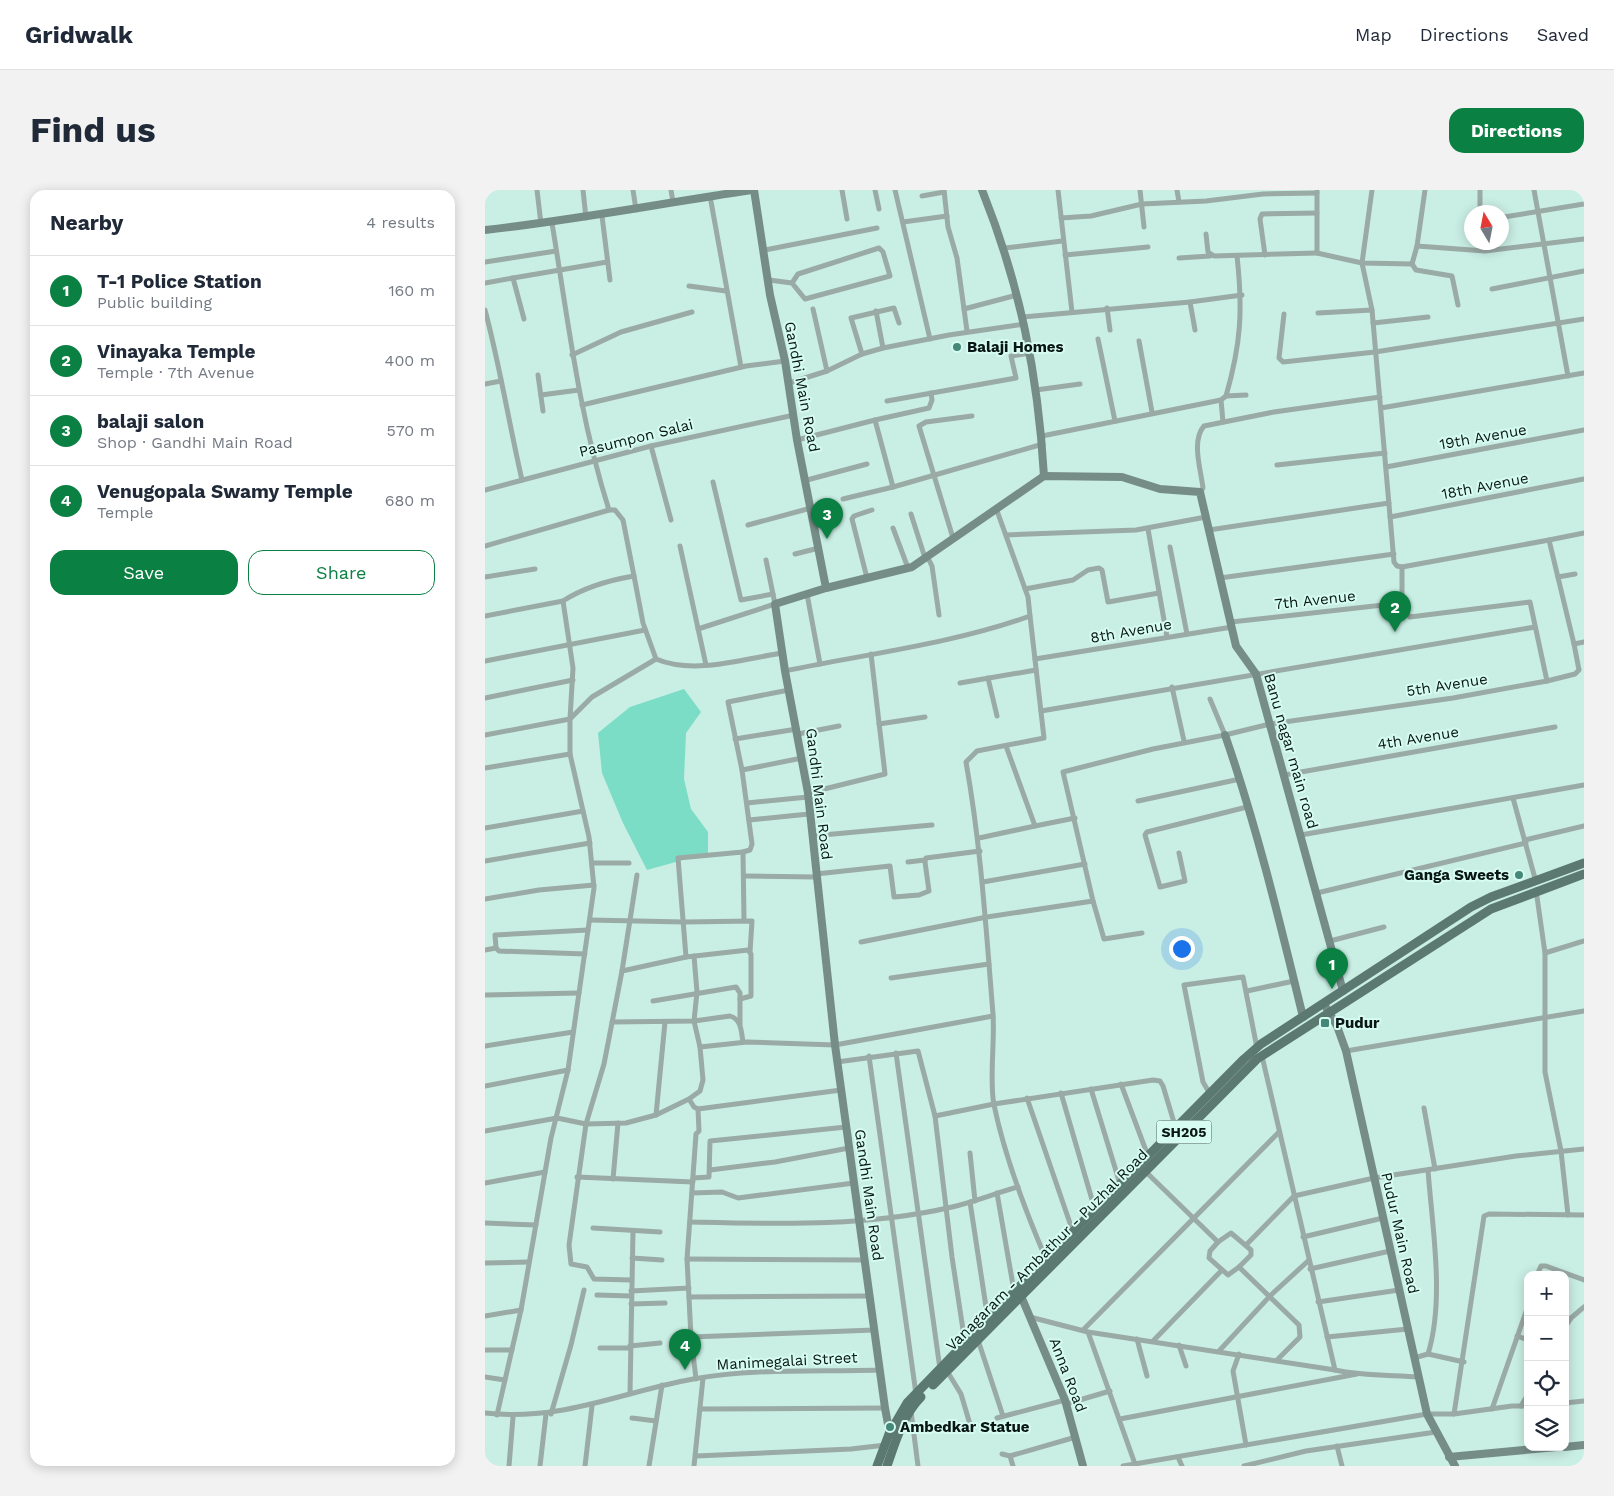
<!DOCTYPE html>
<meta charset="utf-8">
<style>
body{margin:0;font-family:"Work Sans",sans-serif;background:#f2f2f3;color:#1f2937}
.controls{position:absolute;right:15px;bottom:15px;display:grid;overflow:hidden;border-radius:10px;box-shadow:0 2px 12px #0003}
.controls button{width:45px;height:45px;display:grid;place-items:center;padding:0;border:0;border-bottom:1px solid #e0e1e3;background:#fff;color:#1f2937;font:25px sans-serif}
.compass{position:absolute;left:979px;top:15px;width:45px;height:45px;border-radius:50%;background:#fff;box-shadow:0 2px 12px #0003;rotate:350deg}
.you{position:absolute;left:696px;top:758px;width:18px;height:18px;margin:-12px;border:4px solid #fff;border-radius:50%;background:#1a73e8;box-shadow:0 0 0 8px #1a73e833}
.badge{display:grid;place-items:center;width:32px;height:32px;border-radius:50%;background:#0b8043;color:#fff;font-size:16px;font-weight:700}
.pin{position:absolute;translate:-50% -41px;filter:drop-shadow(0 1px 2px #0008)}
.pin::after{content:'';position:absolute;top:26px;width:18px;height:15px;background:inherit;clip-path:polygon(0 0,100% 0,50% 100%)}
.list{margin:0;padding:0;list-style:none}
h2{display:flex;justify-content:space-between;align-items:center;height:65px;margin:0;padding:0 20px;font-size:21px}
h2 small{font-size:16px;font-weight:400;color:#747a83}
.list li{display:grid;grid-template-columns:32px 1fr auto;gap:15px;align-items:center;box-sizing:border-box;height:70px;padding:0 20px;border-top:1px solid #e0e1e3}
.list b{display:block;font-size:19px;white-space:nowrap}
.list p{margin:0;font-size:16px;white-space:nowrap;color:#747a83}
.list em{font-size:16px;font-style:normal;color:#747a83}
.actions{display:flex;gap:10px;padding:15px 20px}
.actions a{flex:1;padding:11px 0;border:1px solid #0b8043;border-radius:15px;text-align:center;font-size:18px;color:#0b8043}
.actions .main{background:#0b8043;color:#fff}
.icon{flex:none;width:28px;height:28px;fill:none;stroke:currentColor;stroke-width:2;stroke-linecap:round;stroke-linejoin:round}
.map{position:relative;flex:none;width:1099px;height:1276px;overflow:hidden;border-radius:15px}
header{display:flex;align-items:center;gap:30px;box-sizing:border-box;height:70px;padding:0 25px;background:#fff;border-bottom:1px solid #e0e1e3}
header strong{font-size:24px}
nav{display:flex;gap:28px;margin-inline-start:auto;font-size:18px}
.intro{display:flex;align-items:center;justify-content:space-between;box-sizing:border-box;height:120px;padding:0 30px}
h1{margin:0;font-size:35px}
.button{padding:12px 22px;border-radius:15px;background:#0b8043;color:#fff;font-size:18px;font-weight:700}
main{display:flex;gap:30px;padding:0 30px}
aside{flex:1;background:#fff;border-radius:15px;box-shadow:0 2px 12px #0003}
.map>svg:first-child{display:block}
.water{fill:#7bddc6}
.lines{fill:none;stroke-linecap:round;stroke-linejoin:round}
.street{stroke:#9aaaa5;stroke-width:5}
.secondary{stroke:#768d87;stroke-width:8}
.primary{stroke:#5c7971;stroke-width:9}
.poi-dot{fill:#458778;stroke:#d6fcf1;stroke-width:2}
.labels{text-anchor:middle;stroke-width:4;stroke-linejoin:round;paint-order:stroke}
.shield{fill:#d6fcf1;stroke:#465b56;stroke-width:1}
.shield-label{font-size:14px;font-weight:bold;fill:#091613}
.poi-label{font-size:15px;font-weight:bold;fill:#091613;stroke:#d6fcf1;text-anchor:start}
.street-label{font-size:15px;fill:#091613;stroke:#d6fcf1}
</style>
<header>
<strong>Gridwalk</strong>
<nav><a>Map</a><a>Directions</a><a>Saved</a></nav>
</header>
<div class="intro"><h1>Find us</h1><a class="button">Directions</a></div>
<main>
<aside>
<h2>Nearby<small>4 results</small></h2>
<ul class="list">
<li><span class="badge">1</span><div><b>T-1 Police Station</b><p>Public building</p></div><em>160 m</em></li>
<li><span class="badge">2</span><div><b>Vinayaka Temple</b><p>Temple · 7th Avenue</p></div><em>400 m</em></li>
<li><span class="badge">3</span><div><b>balaji salon</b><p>Shop · Gandhi Main Road</p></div><em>570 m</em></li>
<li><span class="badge">4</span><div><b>Venugopala Swamy Temple</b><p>Temple</p></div><em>680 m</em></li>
</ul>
<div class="actions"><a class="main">Save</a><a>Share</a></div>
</aside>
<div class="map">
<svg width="1099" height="1276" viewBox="0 0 1099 1276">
<rect width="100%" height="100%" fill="#c9eee4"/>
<path class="water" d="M199,499L216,522L201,543L199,589L206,619L223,642V663L162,680L138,633L117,583L113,543L145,517Z"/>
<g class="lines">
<g class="street">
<path d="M52,0L56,34"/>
<path d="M98,0L101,28"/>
<path d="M148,0L151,20"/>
<path d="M186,0L188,12"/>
<path d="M357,0L362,29"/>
<path d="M390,0L394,19"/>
<path d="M410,0L445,149"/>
<path d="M459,0L463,37L472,68L482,141"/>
<path d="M573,0L587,122"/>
<path d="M655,0L659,37"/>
<path d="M692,0L694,12"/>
<path d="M832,0V63L877,73L887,120L909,372L912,376L917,377L1064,350L1089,454L1099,452"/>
<path d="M887,0L877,73L927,74"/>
<path d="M995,0V22"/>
<path d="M1049,0L1083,186"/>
<path d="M225,6L256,177"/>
<path d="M437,6L459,2"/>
<path d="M117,26L125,90"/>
<path d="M1019,27L1099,14"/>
<path d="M576,28L606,26L657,14L721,11L778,4L832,3"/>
<path d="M418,32L462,26"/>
<path d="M721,44L723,62L729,66L832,63"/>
<path d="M932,56L1000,61L1099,49"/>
<path d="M520,58L577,51"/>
<path d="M280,60L392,38"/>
<path d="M580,65L663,57"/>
<path d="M780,65L775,29L777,24L832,23"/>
<path d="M694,68L725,66"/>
<path d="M0,72L71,61"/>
<path d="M927,74L932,56L940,0"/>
<path d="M927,74L931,80L967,86L973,115"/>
<path d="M28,88L122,72"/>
<path d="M284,90L307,93L313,84L394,58L398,62L405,86L320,109L307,93"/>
<path d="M0,93L28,88L39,129"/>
<path d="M204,96L241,101"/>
<path d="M1007,99L1099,81"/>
<path d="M705,112L710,140"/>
<path d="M622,118L625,140"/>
<path d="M328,119L342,181"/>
<path d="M479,119L532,105"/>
<path d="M0,120C15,176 24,234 37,290"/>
<path d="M391,121L398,158"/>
<path d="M833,123L887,120"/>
<path d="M799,124L794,168L798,172L890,162L1099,129"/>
<path d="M538,127L705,112L757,105"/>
<path d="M888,133L943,127"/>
<path d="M613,149L630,231"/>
<path d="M654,151L667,222"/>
<path d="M377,164L366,128L409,118L414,133"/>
<path d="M87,165L136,142L207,122"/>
<path d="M53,185L58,221"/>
<path d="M304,193L342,181L377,164L398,158L464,145L540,134"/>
<path d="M0,194L16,191"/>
<path d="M551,200L595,194"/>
<path d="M56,205L94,200"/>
<path d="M741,206C756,154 758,120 752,66"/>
<path d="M736,210L738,232"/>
<path d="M402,211L531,188L526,166L546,163"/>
<path d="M97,215L261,176L300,171"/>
<path d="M896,218L1099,183"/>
<path d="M390,230L408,297"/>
<path d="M557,246L736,210L741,206L761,205"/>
<path d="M312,250L390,230L444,218L447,210L446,203"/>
<path d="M166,256L186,330"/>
<path d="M792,275L900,263"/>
<path d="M901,277L1099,240"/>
<path d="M322,290L382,274"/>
<path d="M228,292L256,410L288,404"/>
<path d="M0,300L166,256L309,225"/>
<path d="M715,302L718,298C716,280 706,251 719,236L789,222L895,207"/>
<path d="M358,309L408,297L558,254"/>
<path d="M426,324L440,368"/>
<path d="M905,327L1099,289"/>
<path d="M263,335L326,318"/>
<path d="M408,338L423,378"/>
<path d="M663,339L682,447"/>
<path d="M724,340L904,313"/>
<path d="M521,345L651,340L721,327"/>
<path d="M468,348L434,236L441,232L487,226"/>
<path d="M1064,350L1099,343"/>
<path d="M0,356L124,320"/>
<path d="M195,356L221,475"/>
<path d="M685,357L702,444"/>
<path d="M310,364L334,358"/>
<path d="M442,366L447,376L454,425"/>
<path d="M917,377V420L925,427L1045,412L1062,491"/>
<path d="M149,386L158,433L171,469"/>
<path d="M0,387L50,379"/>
<path d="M1073,387L1090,384"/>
<path d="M382,388L367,329L369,326L387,320"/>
<path d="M735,388L909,364"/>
<path d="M540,399L588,390L603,380L614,378L617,380L623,412L674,403"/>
<path d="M322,404L335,474"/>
<path d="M0,426L78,411C98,398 125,390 149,386L138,330L130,320H124C94,226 83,130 67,33"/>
<path d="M545,426L559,548L492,561L481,572C496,656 501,739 508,824C510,852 504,890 509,915C520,968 540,1020 561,1069"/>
<path d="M746,432L916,413"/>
<path d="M213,439L290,414L281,370"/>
<path d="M550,469L747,437"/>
<path d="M0,471L160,440"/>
<path d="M300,481C381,464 467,454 545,426L543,407L511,318"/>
<path d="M503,488L512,526"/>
<path d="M475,493L551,480"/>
<path d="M687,497L699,551"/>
<path d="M0,508L88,490"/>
<path d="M725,509L740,545"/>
<path d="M556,521L1050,437"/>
<path d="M394,534L440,527"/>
<path d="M313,544L354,536"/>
<path d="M0,545L85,529L88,478L78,411"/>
<path d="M250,549L312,539"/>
<path d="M0,578L85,564"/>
<path d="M257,580L317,568"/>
<path d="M799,585L1070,537"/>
<path d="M323,603L400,584L386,464"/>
<path d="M1028,608L1051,692"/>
<path d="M653,611L755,589"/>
<path d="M262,613L323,607"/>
<path d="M264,630L324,624"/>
<path d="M550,636L590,628"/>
<path d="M0,638L98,621"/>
<path d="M816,645L1099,595"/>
<path d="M327,646L447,635"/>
<path d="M494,648L550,636L521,556"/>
<path d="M1040,650L1099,636"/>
<path d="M258,662L265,660L267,654L257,580L243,512L304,500"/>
<path d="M694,663L700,691L675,697L660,645L662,642L762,617"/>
<path d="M0,671L105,653"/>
<path d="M423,672L440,670"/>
<path d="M107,673H144"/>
<path d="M331,684L405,676L409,707L434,705L444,701L440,672L441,668L495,661"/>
<path d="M259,686L331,687"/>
<path d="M498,692L600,674"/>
<path d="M1051,700L1060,763"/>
<path d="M832,703L1041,653"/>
<path d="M0,709L54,700L109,695"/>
<path d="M608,711L619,749L657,743"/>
<path d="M105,730L199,732L267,731L265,762"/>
<path d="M845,751L899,737"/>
<path d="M376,752L502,727L608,711L578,582L668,559L740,545L785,534L968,508L1062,491L1090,484L1094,480L1089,454"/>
<path d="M11,758L14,761L100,764"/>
<path d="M0,760L11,758L10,745L103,740"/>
<path d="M209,766L212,802L209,831L215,857L218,890L215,901L204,909L209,917L213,919L356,900"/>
<path d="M201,767L193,668L258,662L259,730"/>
<path d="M137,781L201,767L263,760L266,764V806L255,809"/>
<path d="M406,788L504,774"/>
<path d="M762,801L809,791"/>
<path d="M0,805L94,803"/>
<path d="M168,811L251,797L255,803V834"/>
<path d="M127,832L209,831L245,826C257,830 256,841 258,852"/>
<path d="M0,856L88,842"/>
<path d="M215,857L262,852L350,855L508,826"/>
<path d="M861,861L1099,821"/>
<path d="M411,863L455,1179"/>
<path d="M384,866L431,1204"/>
<path d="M352,872L433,861L450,926L467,1067L480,1153"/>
<path d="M636,894L663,966"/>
<path d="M0,896L83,880"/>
<path d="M606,899L635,994"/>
<path d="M576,903L610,1020"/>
<path d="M725,904L718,892L699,795L758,787L772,858"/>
<path d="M542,908L588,1042"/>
<path d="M939,918L950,979"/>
<path d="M171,925L180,832"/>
<path d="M450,926L509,914L668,890L675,891L678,896L691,939"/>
<path d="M0,941L72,928L101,934L141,933L171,925L204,909"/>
<path d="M485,963L490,1011"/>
<path d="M225,980L290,972L364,958"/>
<path d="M660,981L733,1052L746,1043L766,1060V1065L754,1077L814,1135L815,1147L792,1170"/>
<path d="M92,987L208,992"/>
<path d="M208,988L224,987L225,951L361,937"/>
<path d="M128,989L133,933"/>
<path d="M0,993L60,982"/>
<path d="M207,1003L237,1002L253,1008L369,993"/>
<path d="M512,1003L529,1101"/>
<path d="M485,1012L503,1130"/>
<path d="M1083,1025L1076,961L1060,882V763L1099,751"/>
<path d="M205,1032C293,1034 381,1037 467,1017C489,1012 511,1003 533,997"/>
<path d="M0,1033L51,1035"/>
<path d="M108,1038L175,1042"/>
<path d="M818,1047L898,1028"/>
<path d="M733,1052L725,1061L724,1068L743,1085L754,1077"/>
<path d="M761,1055L809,1006L889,988L1031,966L1099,959"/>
<path d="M147,1068L177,1070"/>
<path d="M202,1069L379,1070"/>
<path d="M0,1073L44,1072"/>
<path d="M825,1079L905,1061"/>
<path d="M1052,1085L1056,1076H1061L1099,1090"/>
<path d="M146,1090L109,1089L102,1077L86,1074L84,1055L101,934L119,874L137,781L152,685"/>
<path d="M146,1101L204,1098"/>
<path d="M112,1105L146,1106"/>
<path d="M204,1107L384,1106"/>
<path d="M833,1112L914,1100"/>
<path d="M146,1114L180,1113"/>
<path d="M0,1126L36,1120"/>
<path d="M545,1127L603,1142L850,1180L777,866"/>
<path d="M1080,1137L1086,1128L1099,1117"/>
<path d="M598,1140L794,942"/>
<path d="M603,1142L650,1274"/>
<path d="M1032,1146L1043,1150"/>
<path d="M206,1147L389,1140"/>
<path d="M842,1147L923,1139"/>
<path d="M652,1149L662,1186"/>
<path d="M493,1150L518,1226"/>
<path d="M668,1151L737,1080"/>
<path d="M694,1155L701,1176"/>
<path d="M145,1156L175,1153"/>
<path d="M115,1158H145"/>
<path d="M0,1160H27"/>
<path d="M734,1161L786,1105L823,1071"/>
<path d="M754,1164L748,1181L761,1255"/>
<path d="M943,1164L979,1172"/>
<path d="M929,1168L943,1164C960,1109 947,1036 943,980"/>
<path d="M850,1180C877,1186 906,1185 934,1187"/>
<path d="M462,1181L476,1204L487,1241"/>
<path d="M0,1187L20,1190"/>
<path d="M211,1189L206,1147L202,1069L211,944L214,941L213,919"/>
<path d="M145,1204L148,1041"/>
<path d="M1080,1213L1099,1211"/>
<path d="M581,1214L625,1201"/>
<path d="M1036,1216L1043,1204"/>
<path d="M215,1219L400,1218"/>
<path d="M1007,1219L1043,1116"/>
<path d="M426,1221L433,1276"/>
<path d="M0,1223C76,1232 136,1202 208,1189C269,1178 333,1182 394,1180"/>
<path d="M66,1224L86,1155L99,1100"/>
<path d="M969,1224L999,1026L1004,1024L1099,1025"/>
<path d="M12,1225L36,1120L66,948L83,880L109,698L104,647L85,564V529L107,507L171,469C209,485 258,469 297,463"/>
<path d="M147,1228L171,1231"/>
<path d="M512,1228L580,1210"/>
<path d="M635,1229L872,1184"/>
<path d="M852,1256L857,1276"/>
<path d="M517,1264L525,1266L591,1247"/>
<path d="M211,1266L366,1259L401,1255"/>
<path d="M525,1266L528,1276"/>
<path d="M693,1267L697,1276"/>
<path d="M24,1276L28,1227"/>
<path d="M55,1276L61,1224"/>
<path d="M100,1276L107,1216"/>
<path d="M164,1276L177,1195"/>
<path d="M209,1276L218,1188"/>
<path d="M638,1276L942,1224H969L1027,1216H1043"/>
<path d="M759,1276L821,1261L951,1242"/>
</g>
<g class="secondary">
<path d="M269,0L285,105L300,171L312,250L341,398L290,414L300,481L323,603L350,855L400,1218L405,1245"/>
<path d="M497,0C535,95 553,184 559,286"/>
<path d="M0,40C90,30 178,13 267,0"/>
<path d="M341,398L427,377L559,286L637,287L675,299L715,302L751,456L771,484L858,801"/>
<path d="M740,545C772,637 795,733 818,827"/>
<path d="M839,814L852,836L861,861L942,1224L970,1276"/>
<path d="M536,1106L580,1210L598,1276"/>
<path d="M1080,1257L1099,1255"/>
<path d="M964,1267L1072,1257"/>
</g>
<g class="primary">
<path d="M448,1195L772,869L1006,719L1099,684"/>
<path d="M392,1276L404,1244L422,1213L564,1066L759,869L776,854L986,717L1006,707L1099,673"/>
<path d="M402,1276C410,1253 418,1225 436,1207"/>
</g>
</g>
<g class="poi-dot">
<circle cx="472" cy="157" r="5"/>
<circle cx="1034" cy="685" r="5"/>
<rect x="835" y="828" width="10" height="10" rx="2.5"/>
<circle cx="405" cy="1237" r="5"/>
</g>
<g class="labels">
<rect class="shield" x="671.5" y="930.5" width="55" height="23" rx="4"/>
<g class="shield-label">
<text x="699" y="947">SH205</text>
</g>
<g class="poi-label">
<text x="482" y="162">Balaji Homes</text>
<text x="1024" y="690" text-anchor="end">Ganga Sweets</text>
<text x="850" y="838">Pudur</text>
<text x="415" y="1242">Ambedkar Statue</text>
</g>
<g class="street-label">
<text transform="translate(317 197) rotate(79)" y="5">Gandhi Main Road</text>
<text transform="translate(998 247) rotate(-10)" y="5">19th Avenue</text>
<text transform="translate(151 248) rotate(-14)" y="5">Pasumpon Salai</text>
<text transform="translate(1000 296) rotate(-11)" y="5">18th Avenue</text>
<text transform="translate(830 410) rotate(-6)" y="5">7th Avenue</text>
<text transform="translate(646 441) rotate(-10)" y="5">8th Avenue</text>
<text transform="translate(962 495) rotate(-9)" y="5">5th Avenue</text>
<text transform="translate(933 548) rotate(-9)" y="5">4th Avenue</text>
<text transform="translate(806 561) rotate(74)" y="5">Banu nagar main road</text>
<text transform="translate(334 604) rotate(83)" y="5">Gandhi Main Road</text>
<text transform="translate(384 1005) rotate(82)" y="5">Gandhi Main Road</text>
<text transform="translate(915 1043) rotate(77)" y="5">Pudur Main Road</text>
<text transform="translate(562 1060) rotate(-45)" y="5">Vanagaram - Ambathur - Puzhal Road</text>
<text transform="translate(302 1171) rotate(-3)" y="5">Manimegalai Street</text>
<text transform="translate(583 1185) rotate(69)" y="5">Anna Road</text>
</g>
</g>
</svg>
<div class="controls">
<button>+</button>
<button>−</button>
<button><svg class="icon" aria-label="locate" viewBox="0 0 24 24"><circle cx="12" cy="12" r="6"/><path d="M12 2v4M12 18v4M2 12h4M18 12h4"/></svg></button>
<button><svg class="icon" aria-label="layers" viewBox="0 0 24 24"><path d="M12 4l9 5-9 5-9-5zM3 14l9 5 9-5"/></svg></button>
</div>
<svg class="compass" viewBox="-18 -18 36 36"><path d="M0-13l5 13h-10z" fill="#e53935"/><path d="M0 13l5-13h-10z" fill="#747a83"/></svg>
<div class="you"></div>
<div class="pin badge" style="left:847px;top:799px">1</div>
<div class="pin badge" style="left:910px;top:442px">2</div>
<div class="pin badge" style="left:342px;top:349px">3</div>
<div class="pin badge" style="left:200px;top:1180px">4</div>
</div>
</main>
